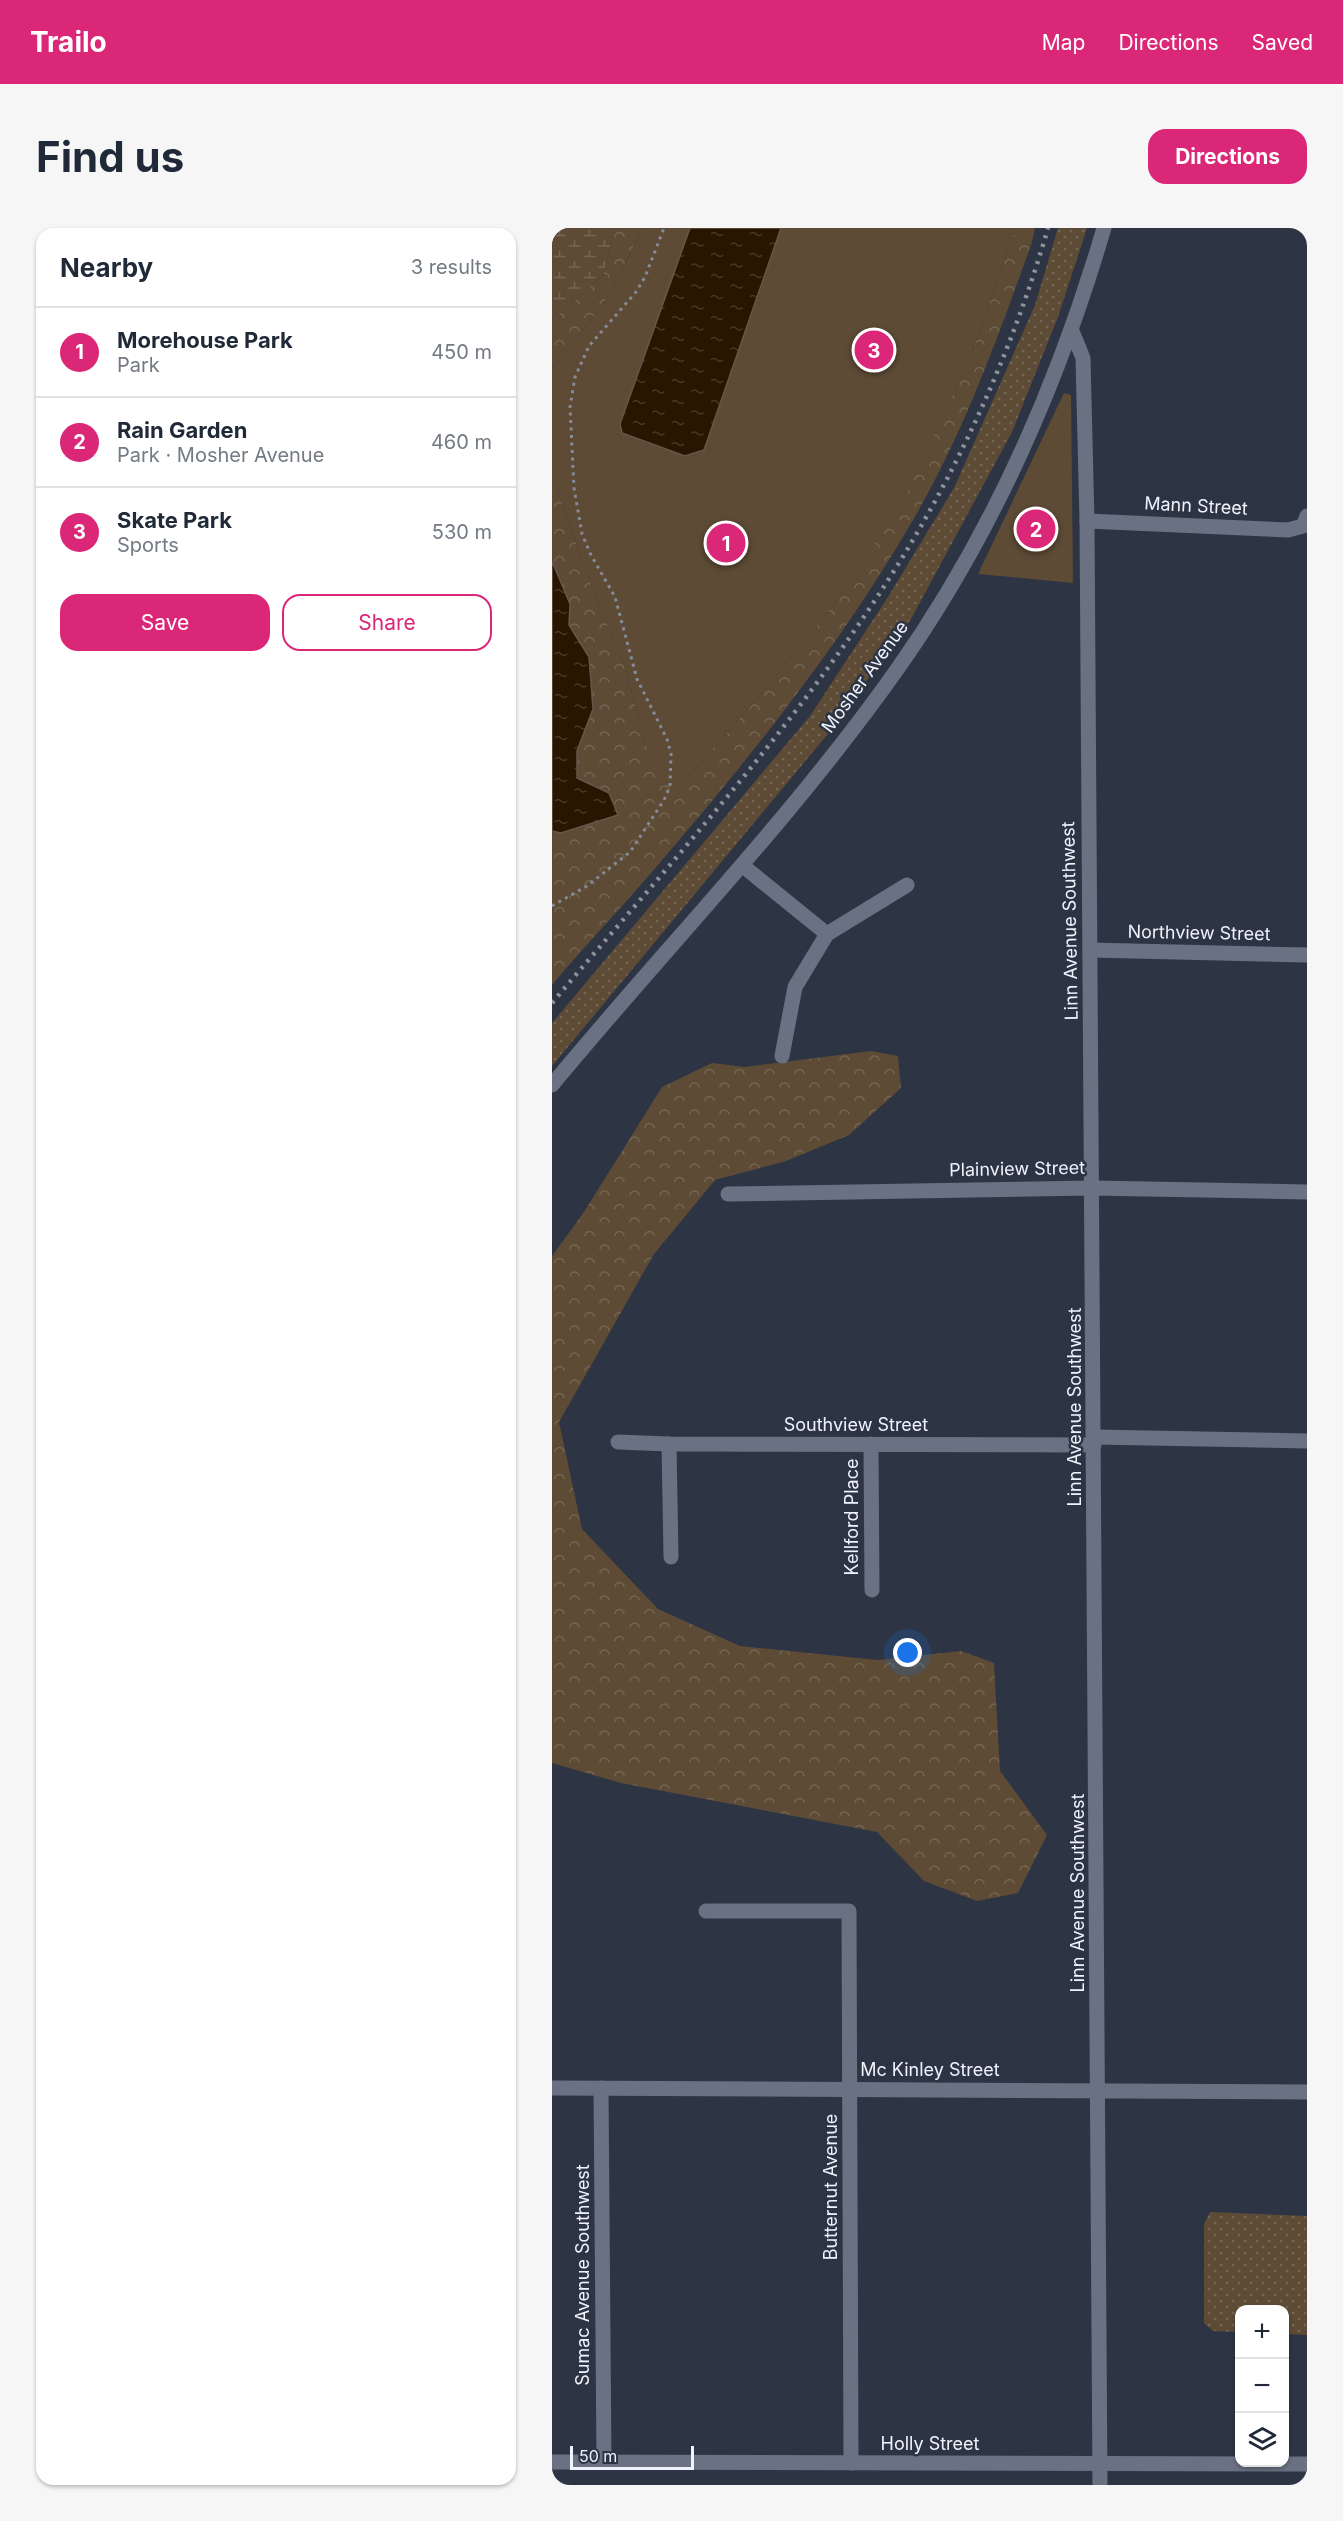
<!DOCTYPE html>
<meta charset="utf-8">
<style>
body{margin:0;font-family:Inter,sans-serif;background:#f6f6f7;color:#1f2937}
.controls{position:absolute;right:18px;bottom:18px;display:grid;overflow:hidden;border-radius:12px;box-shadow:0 2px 4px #0004}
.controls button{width:54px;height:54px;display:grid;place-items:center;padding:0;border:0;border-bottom:2px solid #e0e1e3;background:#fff;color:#1f2937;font:30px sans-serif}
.scale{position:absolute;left:18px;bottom:15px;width:124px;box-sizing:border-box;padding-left:6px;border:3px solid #eef3fd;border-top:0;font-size:16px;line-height:21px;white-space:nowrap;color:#eef3fd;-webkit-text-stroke:4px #2d3443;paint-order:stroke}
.you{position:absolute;left:356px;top:1425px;width:21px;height:21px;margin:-15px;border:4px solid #fff;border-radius:50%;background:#1a73e8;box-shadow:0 0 0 9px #1a73e833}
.badge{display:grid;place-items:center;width:39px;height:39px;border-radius:50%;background:#db2777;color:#fff;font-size:20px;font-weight:700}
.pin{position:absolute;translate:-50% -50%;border:3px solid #fff;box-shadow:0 2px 6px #0006}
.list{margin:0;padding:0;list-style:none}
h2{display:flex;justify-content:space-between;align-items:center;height:78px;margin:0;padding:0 24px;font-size:26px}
h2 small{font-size:20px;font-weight:400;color:#747a83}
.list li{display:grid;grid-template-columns:39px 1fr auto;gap:18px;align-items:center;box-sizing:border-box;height:90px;padding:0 24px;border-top:2px solid #e0e1e3}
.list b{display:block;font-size:22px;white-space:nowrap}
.list p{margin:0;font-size:20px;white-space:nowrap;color:#747a83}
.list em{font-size:20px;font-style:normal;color:#747a83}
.actions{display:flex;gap:12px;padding:18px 24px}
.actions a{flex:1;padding:14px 0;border:2px solid #db2777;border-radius:18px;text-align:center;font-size:21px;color:#db2777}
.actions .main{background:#db2777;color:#fff}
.icon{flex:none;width:33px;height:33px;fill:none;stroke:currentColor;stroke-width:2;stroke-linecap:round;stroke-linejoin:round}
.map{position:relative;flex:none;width:755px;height:2257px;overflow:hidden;border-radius:18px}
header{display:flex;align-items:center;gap:36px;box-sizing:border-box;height:84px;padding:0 30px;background:#db2777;color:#fff}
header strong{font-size:28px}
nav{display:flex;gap:33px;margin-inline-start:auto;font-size:21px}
.intro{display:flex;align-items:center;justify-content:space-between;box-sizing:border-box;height:144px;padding:0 36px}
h1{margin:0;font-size:42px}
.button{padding:15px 27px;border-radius:18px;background:#db2777;color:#fff;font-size:21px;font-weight:700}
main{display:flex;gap:36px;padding:0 36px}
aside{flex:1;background:#fff;border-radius:18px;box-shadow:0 2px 4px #0004}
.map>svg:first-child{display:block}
.grass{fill:url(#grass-dots)}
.forest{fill:url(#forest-crowns)}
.wetland{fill:url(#wetland-marsh)}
.park{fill:#5d4b35}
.water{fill:url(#water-ripples);stroke:#63584c;stroke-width:1.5}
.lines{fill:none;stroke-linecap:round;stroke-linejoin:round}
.path{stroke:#858b98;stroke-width:3;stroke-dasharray:3 4.5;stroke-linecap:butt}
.minor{stroke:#6a7182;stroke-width:15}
.rail{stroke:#8c929e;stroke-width:4.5;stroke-dasharray:3 6;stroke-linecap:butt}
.labels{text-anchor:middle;stroke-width:5;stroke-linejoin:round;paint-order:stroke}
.street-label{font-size:18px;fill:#eef3fd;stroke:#2d3443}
</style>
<header>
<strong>Trailo</strong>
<nav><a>Map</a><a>Directions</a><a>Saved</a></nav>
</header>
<div class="intro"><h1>Find us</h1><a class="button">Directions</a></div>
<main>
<aside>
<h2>Nearby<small>3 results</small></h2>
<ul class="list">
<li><span class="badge">1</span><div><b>Morehouse Park</b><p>Park</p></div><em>450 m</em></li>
<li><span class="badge">2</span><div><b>Rain Garden</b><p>Park · Mosher Avenue</p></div><em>460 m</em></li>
<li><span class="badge">3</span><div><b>Skate Park</b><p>Sports</p></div><em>530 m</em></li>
</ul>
<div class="actions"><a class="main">Save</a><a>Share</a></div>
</aside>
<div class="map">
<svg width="755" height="2257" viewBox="0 0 755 2257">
<defs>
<pattern id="grass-dots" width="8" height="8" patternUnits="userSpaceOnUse" patternTransform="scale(1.5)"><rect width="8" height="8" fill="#5d4b35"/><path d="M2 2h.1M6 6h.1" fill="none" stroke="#756553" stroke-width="1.8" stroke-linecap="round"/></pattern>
<pattern id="forest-crowns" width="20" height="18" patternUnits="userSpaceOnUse" patternTransform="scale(1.5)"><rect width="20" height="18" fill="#5d4b35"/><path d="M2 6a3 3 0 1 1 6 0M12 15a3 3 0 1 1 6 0" fill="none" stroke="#756553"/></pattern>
<pattern id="wetland-marsh" width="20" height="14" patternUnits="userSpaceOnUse" patternTransform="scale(1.5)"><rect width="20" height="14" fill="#5d4b35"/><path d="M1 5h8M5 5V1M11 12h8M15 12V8" fill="none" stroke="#756553"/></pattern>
<pattern id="water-ripples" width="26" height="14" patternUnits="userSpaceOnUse" patternTransform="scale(1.5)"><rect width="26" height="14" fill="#281600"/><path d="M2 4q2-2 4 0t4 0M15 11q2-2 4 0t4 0" fill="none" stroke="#483826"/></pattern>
</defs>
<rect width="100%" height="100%" fill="#2d3443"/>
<g class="grass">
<path d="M506,0H535L506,89L460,204L359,391L280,501L0,838V795L258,488L336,369L402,260L483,77Z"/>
<path d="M658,1984L755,1988V2107L733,2106L732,2082H688L687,2104L661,2103L652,2095V1996Z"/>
</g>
<g class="forest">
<path d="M63,0H91L57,68L0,142V92L51,48Z"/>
<path d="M464,0H483L480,14C446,109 412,205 361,292C291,413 202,525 111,631C75,674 36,714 0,757V603L9,605L66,587L57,565L25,550V523L41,481L37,429L17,397L18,376L0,333V248L39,356L72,437L94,517L135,550L208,467L287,370L418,130Z"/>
<path d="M319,823L346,828L349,860L297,907L234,933L163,952L102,1026L7,1194L30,1301L106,1381L188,1418L326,1432L409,1423L442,1435L448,1543L495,1607L466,1665L425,1673L372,1653L325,1604L69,1555L0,1535V1028L32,984L110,859L160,835L193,839Z"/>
</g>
<path class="wetland" d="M0,0H63L51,48L0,92Z"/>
<g class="park">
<path d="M91,0H464L418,130L351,274L287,370L208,467L135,550L113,552L94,517L72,437L39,356L0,248V142L57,68Z"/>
<path d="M512,165L519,167L521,355L426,346Z"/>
</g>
<g class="water">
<path d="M138,0H229L152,222L133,228L70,205L68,196Z"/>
<path d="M0,333L18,376L17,397L37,429L41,481L25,523V550L57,565L66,587L9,605L0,603Z"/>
</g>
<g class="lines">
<path class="path" d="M0,678L35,658L78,624L112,572L118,558L119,526L115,511L85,451L63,369L39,327L30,306L22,260L18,179L23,149L37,118L84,64L93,49L112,0"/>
<g class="minor">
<path d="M520,103L531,130L535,293L548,2257"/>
<path d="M535,293L736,302L751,298L755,288"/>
<path d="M191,638L275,706"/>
<path d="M538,722L755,727"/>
<path d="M230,828L243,759L275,706L355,657"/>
<path d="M0,857C114,719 240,590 344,443C439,309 506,157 552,0"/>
<path d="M176,966L540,960L755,964"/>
<path d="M542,1209L755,1213"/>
<path d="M66,1214L117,1216L542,1217"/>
<path d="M117,1216L119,1329"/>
<path d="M319,1216L320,1362"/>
<path d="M154,1683H297L299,2235"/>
<path d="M0,1860L755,1864"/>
<path d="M49,1860L52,2234"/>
<path d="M0,2234L755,2236"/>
</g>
<path class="rail" d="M0,775C114,640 235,508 331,360C403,250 460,125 496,0"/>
</g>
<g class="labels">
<g class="street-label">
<text transform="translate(644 278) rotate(3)" y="6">Mann Street</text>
<text transform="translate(313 449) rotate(-54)" y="6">Mosher Avenue</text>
<text transform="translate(518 693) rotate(-91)" y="6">Linn Avenue Southwest</text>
<text transform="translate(647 705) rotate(1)" y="6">Northview Street</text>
<text transform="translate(465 941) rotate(-1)" y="6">Plainview Street</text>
<text transform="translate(523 1179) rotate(-90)" y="6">Linn Avenue Southwest</text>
<text x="304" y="1203">Southview Street</text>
<text transform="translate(300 1289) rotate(-90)" y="6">Kellford Place</text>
<text transform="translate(526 1665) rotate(-90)" y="6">Linn Avenue Southwest</text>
<text x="378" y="1848">Mc Kinley Street</text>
<text transform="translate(279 1959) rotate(-90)" y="6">Butternut Avenue</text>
<text transform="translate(31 2047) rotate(-90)" y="6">Sumac Avenue Southwest</text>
<text x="378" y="2222">Holly Street</text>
</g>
</g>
</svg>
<div class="controls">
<button>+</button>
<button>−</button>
<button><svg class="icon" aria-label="layers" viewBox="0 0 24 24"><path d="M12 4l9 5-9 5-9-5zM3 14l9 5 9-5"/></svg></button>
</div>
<div class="scale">50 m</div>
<div class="you"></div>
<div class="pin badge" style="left:174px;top:315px">1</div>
<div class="pin badge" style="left:484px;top:301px">2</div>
<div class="pin badge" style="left:322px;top:122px">3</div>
</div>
</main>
